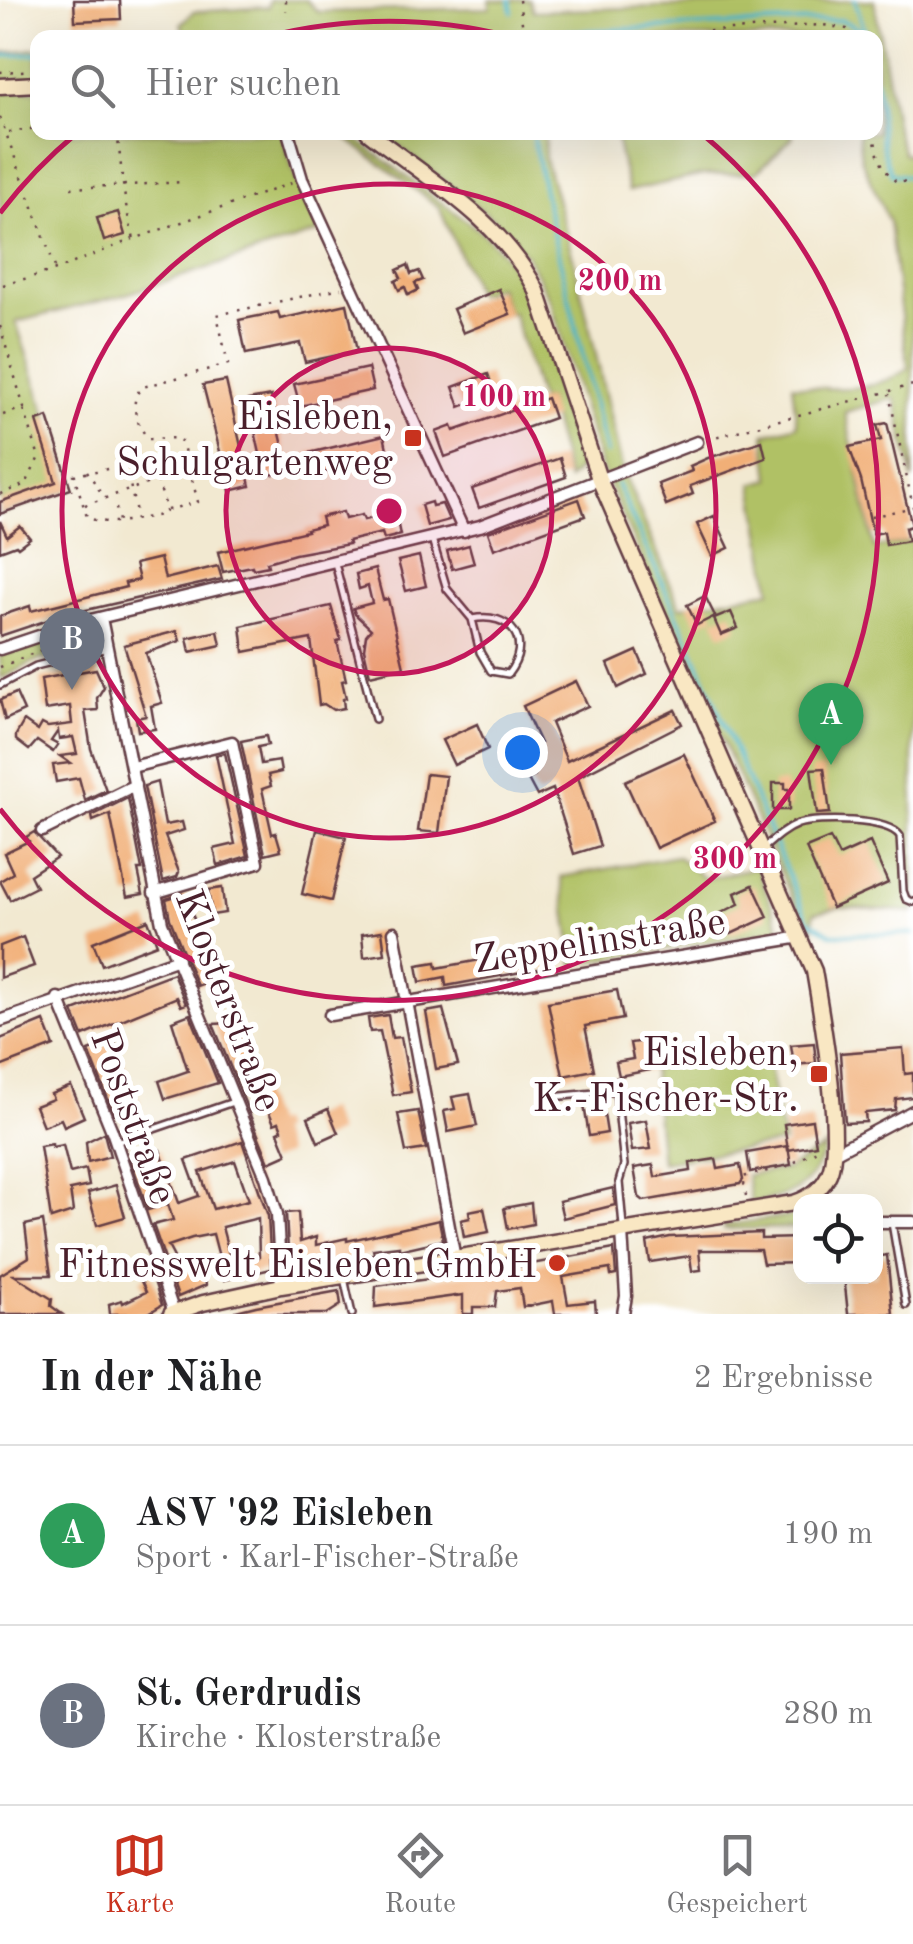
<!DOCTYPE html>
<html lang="de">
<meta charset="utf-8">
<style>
body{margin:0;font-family:"Old Standard TT",serif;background:#f6f6f6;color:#202124}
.controls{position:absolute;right:30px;bottom:30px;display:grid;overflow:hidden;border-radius:20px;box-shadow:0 10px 40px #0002}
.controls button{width:90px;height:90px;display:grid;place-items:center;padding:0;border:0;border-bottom:2px solid #e0e0e0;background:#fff;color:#202124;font:50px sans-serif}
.you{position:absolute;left:522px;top:752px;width:35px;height:35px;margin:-25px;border:8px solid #fff;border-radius:50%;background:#1a73e8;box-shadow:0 0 0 15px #1a73e833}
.badge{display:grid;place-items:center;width:65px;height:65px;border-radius:50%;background:#c8321e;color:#fff;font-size:32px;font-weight:700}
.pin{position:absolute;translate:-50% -82px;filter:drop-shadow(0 2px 5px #0008)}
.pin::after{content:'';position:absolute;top:52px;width:35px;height:30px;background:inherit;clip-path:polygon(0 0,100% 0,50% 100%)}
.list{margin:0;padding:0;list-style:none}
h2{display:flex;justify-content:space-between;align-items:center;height:130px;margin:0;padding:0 40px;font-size:42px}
h2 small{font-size:32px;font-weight:400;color:#757577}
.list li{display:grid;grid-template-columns:65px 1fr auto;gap:30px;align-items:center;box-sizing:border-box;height:180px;padding:0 40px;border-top:2px solid #e0e0e0}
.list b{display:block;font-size:38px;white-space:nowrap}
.list p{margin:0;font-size:32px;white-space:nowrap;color:#757577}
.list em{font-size:32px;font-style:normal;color:#757577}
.icon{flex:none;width:55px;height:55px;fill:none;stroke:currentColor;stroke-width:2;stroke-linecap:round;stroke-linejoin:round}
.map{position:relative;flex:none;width:913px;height:1314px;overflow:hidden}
.search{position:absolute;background:#fff;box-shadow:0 10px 40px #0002;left:30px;right:30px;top:30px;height:110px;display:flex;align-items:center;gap:25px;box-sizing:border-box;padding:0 35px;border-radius:20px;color:#757577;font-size:38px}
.sheet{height:490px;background:#fff}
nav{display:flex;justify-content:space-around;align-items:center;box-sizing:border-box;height:140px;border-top:2px solid #e0e0e0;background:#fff;font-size:28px;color:#757577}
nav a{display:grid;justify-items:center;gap:5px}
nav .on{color:#c8321e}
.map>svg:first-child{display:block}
.green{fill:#b0c165;stroke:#7d7048;stroke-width:2.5}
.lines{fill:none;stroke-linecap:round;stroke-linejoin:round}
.stream{stroke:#4ab5c8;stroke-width:4}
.building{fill:#f1af77;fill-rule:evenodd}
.lane-casing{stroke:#633d44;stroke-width:10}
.street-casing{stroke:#633d44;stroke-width:15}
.secondary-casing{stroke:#633d44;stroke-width:19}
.path{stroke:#633d44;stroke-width:2.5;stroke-dasharray:2.5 8;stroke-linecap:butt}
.lane{stroke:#fff;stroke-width:5}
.street{stroke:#fff;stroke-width:10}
.secondary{stroke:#f9e7c3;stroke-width:14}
.ring{fill:none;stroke:#c2185b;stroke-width:5}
.poi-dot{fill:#c8321e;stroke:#fff;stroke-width:4}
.labels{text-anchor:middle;stroke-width:10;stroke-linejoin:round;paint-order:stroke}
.poi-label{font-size:40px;fill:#4a1f2b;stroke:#fff;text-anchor:end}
.street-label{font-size:40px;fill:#4a1f2b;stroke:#fff}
.centre{fill:#c2185b;stroke:#fff;stroke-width:5}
.ring-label{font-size:30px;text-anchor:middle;font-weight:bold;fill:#c2185b;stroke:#fff;stroke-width:10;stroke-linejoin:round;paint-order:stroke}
</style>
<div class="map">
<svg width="913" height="1314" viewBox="0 0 913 1314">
<rect width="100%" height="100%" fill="#fff"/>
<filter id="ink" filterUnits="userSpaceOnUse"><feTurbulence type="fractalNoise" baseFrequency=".01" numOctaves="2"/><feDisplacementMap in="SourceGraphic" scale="20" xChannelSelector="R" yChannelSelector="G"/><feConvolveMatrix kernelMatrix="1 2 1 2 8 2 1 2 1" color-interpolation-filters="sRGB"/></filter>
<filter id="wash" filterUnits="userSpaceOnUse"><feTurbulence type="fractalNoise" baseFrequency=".0048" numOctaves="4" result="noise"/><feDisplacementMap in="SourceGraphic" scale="40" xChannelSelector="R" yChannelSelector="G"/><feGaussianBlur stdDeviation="2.25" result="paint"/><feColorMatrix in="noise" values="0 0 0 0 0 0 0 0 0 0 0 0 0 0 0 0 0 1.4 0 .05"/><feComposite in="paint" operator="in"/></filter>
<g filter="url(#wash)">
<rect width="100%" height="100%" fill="#f2e9d1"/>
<g class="green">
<path d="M269,0H306L318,12L490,8V0H529L533,11L874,0L897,134L904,154H913V480L895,398L845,412L874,548L913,541V912L841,907L814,913L813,945L601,467L551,302L527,256L495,220L381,133H545V159L575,265L623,471L680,607L771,591L753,484L770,479L765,434L797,425L792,385C834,390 871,393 908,369L889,222L861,159L858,133L876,132V38H167L186,36L181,24L193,12L268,7Z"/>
<path d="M37,49V78L0,80V53Z"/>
<path d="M37,90L38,132L282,133L295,176L320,232L120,296L16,322L71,489L0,514V92Z"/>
<path d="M339,133H348L480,231L500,250L519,276L532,301L582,457L581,467L568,480L547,399L540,401L513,313L510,314L498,286L477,294L439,207Z"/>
<path d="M615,133V132L793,133L792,138L756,173L703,175L628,191Z"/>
<path d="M91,626L98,632L99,638L94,645L36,661L0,679V655Z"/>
<path d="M677,856L705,879L757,867L781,930L574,964L561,877Z"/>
<path d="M765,1046L784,1143L661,1162L652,1069Z"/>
<path d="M825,1147C811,1190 793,1194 751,1204L746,1175L787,1169Z"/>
<path d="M800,1215V1228L724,1229L723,1225Z"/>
</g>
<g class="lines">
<g class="stream">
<path d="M510,0L512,12"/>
<path d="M855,0L865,32"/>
<path d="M413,38L842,20L865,32L866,38"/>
<path d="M0,56L38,54"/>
<path d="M876,80C883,113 875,143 892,174L913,177"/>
<path d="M532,132L548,211L606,453"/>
<path d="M617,484L690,644L807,919L831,934H913"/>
</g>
</g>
<g id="blocks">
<g class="building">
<path d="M74,0H120L121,19L75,21Z"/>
<path d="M118,212L125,235L104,241L97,218Z"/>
<path d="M408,265L411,274L419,271L423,280L415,283L418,290L408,295L405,287L399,290L395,281L401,278L397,270Z"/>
<path d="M499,289L510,314L463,333L453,309Z"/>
<path d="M347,304L357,351L305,362L300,343L246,354L239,320L278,312L280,319Z"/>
<path d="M368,368L373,390L300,406L294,384Z"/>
<path d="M488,374L495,394L460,407L453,387Z"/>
<path d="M226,381L250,486L230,491L203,385Z"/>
<path d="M271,396L289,471L265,476L248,400Z"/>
<path d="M547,398L554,418L445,457L436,432L452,426L454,431Z"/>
<path d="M48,417L71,489L0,514V502L56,482L37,421Z"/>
<path d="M887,423L912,526L905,528L908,541L886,545L884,532L873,534L861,480L849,447L881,440L877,425Z"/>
<path d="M384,435L389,458L314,475L309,453Z"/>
<path d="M762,441L766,458L690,486L693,494L666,505L658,484L692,471L690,466L708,458Z"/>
<path d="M560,458L566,477L479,508L472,489Z"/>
<path d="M579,499L585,516L494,549L488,532Z"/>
<path d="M431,502L432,506L442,504L449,520L427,526L421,505Z"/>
<path d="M343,512L345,519L362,515L364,520L386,515L387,519L396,516L400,535L384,539L382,533L348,541L349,544L295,554L267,562L268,566L253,569L252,566L223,572L218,552L307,531L306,529L323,525L321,517Z"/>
<path d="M714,516L729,548L712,556L697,524Z"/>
<path d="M0,521L7,536L20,526L30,538L18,547L16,545L0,551Z"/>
<path d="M469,545L474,563L452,569L447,551Z"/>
<path d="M419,556L426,586L406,591L398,561Z"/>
<path d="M160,558L165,579L218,566L222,579L60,616L0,636V616L30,606L31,611L126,587L125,583L139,580L135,564Z"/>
<path d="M375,569L383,600L388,599L404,667L370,675L364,649L366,635L371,629L355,614L353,608L372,603L368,586L359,589L356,574Z"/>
<path d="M705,596L715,616L697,625L687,605Z"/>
<path d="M331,606L341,640L337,641L346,680L342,681L346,698L343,699L344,708L333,710L324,704L319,705L311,639L244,652L241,626Z"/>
<path d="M731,612L738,628L721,635L714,619Z"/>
<path d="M177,631L180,641L146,653L162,703L151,706L155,729L138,731L136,718L146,716L124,645Z"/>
<path d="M218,631L221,645L190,652L187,638Z"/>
<path d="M637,651L647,674L618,688L608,664Z"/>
<path d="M96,669L104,687L97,698L98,710L85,711L91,749L106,790L85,800L79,778L56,782L53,765L70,763L60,756L77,754L73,737L59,739L58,731L51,741L58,745L53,752L37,741L29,750L16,740V735L24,721L38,731L42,724L48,727L72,724L70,706L45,710L41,679Z"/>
<path d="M576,681L588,706L551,723L567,761L675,710L682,724L578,777L600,846L574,854L553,789L537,796L528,779L535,776L524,750L540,743L523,706Z"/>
<path d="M16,693L24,711L5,720L0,700Z"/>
<path d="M477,724L488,749L454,765L442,740Z"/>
<path d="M266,736L268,745L258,747L261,764L279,761L281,772L268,775L271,786L262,789L272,834L276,833L281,850L265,854L241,741Z"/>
<path d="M225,753L248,856L218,865L214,849L235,844L216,755Z"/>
<path d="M684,754L715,821L656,848L625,781Z"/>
<path d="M824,768L830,813L817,814L811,769Z"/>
<path d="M426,774L446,776L439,833L418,831Z"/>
<path d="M157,782L165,825L182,822L184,830L165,836L179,872L177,877L163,881L144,786Z"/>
<path d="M773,783H785V789H789V810H773Z"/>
<path d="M128,798L142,870H138L143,894L127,897L110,814L93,821L92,816Z"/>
<path d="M317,830L346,837L331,901L302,894Z"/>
<path d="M34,832L57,857L30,875L36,887L10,900L0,881L13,873L4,853L29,841L26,837Z"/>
<path d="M830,838L839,856L870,842L888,883L832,908L806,848Z"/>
<path d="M753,885L768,917L731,934L721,913L739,904L735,893Z"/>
<path d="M222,888L225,913L212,915L208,890Z"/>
<path d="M183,894L203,939L215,979L197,986L170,919L166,899Z"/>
<path d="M148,920L157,944L102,965L93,942Z"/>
<path d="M382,931L385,954L364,957L362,934Z"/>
<path d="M23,937L34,966L0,978V946Z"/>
<path d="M545,948L549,967L446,986L445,977L420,982L417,965L436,962L437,968Z"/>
<path d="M173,973L186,1004L181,1006L177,997L83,1036L73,1011Z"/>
<path d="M617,990L623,1019L585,1026L594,1070L563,1076L548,1002Z"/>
<path d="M443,1009L458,1065L436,1069L426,1012Z"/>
<path d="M190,1014L218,1083L165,1099L159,1081L188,1071L172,1021Z"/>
<path d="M388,1015L392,1038L401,1037L411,1092L393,1095L380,1031L370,1032L368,1018Z"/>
<path d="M44,1021L54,1046L0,1067V1039Z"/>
<path d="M233,1023L274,1124L279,1122L282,1130L278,1132L287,1154L269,1162L213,1024Z"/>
<path d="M114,1041L140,1103L114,1114L89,1051Z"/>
<path d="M645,1041L650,1070L619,1076L616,1062L633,1059L630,1043Z"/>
<path d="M814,1043L816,1063L794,1065L791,1045Z"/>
<path d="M903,1048L905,1074L913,1073V1097L896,1099L895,1110L865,1113L866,1122L845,1123L840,1053Z"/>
<path d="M71,1086L84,1117L64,1126L61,1119L43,1126L35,1106L53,1099L51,1094Z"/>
<path d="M470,1094L477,1126L448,1132L444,1111L455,1109L452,1097Z"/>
<path d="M602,1102L607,1133L589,1136L584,1105Z"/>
<path d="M328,1109L338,1133L318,1142L308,1118Z"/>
<path d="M418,1111L426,1149L406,1152L398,1114Z"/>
<path d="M646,1120L651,1149L632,1151L628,1123Z"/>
<path d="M812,1120L816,1145L788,1150L784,1124Z"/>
<path d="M104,1133L110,1156L88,1162L86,1142Z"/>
<path d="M242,1141L268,1216L271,1269L225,1280L213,1234L192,1238L168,1246L180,1269L190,1265L192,1273L204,1271L206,1285L178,1297L153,1225L173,1220L168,1204L148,1210L130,1158L160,1150L179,1203L199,1196L186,1160ZM235,1161L249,1200L213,1209L200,1172ZM258,1218L259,1257L231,1261L222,1227Z"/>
<path d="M52,1144V1147L63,1145L70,1173L86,1169L89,1186L70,1190L73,1212L51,1219L40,1146Z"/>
<path d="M788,1146L791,1165L750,1172L747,1153Z"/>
<path d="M716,1159L718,1169L740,1165L743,1180L740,1184L644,1201L639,1197L634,1168L653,1165L655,1177L691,1171L690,1163Z"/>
<path d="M116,1185L125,1217L97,1225L88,1193Z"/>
<path d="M613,1188L615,1205L563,1218L559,1201Z"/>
<path d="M531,1203L533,1224L508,1229L504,1208Z"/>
<path d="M484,1208L489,1232L464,1237L461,1220L470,1218L469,1211Z"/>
<path d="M298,1212L300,1242L316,1237V1245L347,1238V1241L439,1220L443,1240L399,1250V1246L373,1249L374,1254L289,1269L286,1213Z"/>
<path d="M43,1221L51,1275H14L52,1299L51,1306L62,1314H0V1275L29,1257L25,1225Z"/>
<path d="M761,1233V1239L800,1238V1263L763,1264L760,1250H699L701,1270L692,1271L690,1256L650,1262L647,1242L670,1237Z"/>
<path d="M614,1249L616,1275L611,1276L610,1269L563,1277L568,1304L595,1301L596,1314H555L553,1301L523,1307L520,1288L497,1291L495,1307H473V1314H463V1295L375,1307L376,1286L504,1269Z"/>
<path d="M887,1255L893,1314H848L844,1276H876V1257Z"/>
<path d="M152,1275L162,1305L147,1314H110L109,1304L122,1300L123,1303L146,1292L140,1279Z"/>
<path d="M339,1291L341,1305L327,1314H236V1311L256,1306Z"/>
</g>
</g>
</g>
<g filter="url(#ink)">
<use href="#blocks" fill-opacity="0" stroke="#633d44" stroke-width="2.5"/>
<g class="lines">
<defs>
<g id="lane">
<path d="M432,539L447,589L472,619L480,652L491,671L508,674C533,642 511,611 472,619"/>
<path d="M335,563L375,719"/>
<path d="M0,685L36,666L107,648"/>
<path d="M765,847C775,838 785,829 798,824C819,818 888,818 900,836L903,891L906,899L913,902"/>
<path d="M615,1081L624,1165L619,1182L623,1226"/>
<path d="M552,1097L616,1091"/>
<path d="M116,1142L236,1101"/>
<path d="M892,1223L906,1305"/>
<path d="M344,1278L352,1314"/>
</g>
<g id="street">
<path d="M288,132L302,179L464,531"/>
<path d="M101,618L162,923L266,1177L277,1214L281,1286"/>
<path d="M0,649L78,623L480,526L697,442"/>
<path d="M132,767L232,742L258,862L154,893"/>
<path d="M42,831L135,785"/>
<path d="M394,932L455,1259"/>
<path d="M58,998L112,1131L174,1313"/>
<path d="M330,1015L801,937"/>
<path d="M0,1021L178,959"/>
<path d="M834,1153L913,1111"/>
<path d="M876,1222H913"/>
<path d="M622,1232L626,1296L623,1314"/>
</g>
<g id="secondary">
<path d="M0,86L38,84"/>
<path d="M171,1314L203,1303L281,1286L794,1203C809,1198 822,1190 829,1174C844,1140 821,1012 814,971L599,479L537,291C502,221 429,179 368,132"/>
</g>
</defs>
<use href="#lane" class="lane-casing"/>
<use href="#street" class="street-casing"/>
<use href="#secondary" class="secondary-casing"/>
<g class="path">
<path d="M286,0V11"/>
<path d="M519,0L524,38"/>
<path d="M583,38L823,25L847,29L855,38"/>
<path d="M0,72L38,70"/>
<path d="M0,117L56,270"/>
<path d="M9,132L38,128"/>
<path d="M117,132C122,169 123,203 134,239L292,183"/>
<path d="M874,132C876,153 881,170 898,183L913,180"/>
<path d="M71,188L185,182"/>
<path d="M3,285L56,270L133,239"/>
<path d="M0,326L24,408L0,416"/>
<path d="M707,439L913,385"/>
<path d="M151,461L167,510L162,515C138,518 109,528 87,517L74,475Z"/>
<path d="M126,466L137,517"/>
<path d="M87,471L104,497"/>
<path d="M0,494L26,484L39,457L24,409"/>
<path d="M85,505L158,480"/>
<path d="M116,508L119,521"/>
<path d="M167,510L198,502L182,442L177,438L149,439C137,427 127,399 143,387L228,364L217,315L341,288"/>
<path d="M871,517L913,507L889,394"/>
<path d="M0,667L41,650L82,639L83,646"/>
<path d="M746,1196L743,1177L788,1166L820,1148"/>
</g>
<use href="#lane" class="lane"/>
<use href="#street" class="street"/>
<use href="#secondary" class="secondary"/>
</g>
</g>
<circle cx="389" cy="511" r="163" fill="#c2185b" fill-opacity=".12"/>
<g class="ring">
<circle cx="389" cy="511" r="163"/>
<circle cx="389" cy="511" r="327"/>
<path d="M0 213A490 490 0 0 1 77 133M266 37A490 490 0 0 1 512 37M701 133A490 490 0 1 1 0 809"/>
</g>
<g class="poi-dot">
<rect x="403" y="428" width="20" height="20" rx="5"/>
<rect x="809" y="1064" width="20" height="20" rx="5"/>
<circle cx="557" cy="1263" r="10"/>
</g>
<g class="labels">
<g class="poi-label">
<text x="393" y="429">Eisleben,<tspan x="393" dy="46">Schulgartenweg</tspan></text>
<text x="799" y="1065">Eisleben,<tspan x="799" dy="46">K.-Fischer-Str.</tspan></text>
<text x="537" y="1277">Fitnesswelt Eisleben GmbH</text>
</g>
<g class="street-label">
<text transform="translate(599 939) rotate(-9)" y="14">Zeppelinstraße</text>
<text transform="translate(230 1000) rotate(69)" y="14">Klosterstraße</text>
<text transform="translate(135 1116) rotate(70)" y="14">Poststraße</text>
</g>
</g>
<circle cx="389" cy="511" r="15" class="centre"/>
<g class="ring-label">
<text x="620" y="290">200 m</text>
<text x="504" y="406">100 m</text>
<text x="735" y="868">300 m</text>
</g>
</svg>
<div class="controls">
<button><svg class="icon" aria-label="locate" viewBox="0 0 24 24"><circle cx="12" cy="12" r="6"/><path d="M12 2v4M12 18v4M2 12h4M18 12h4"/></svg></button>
</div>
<div class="you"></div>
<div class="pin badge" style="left:831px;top:765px;background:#2e9e5b">A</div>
<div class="pin badge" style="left:72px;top:690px;background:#6b7280">B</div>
<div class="search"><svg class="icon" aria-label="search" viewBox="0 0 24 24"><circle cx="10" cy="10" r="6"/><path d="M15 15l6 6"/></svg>Hier suchen</div>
</div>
<section class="sheet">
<h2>In der Nähe<small>2 Ergebnisse</small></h2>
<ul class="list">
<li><span class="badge" style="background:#2e9e5b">A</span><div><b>ASV '92 Eisleben</b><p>Sport · Karl-Fischer-Straße</p></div><em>190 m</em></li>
<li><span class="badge" style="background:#6b7280">B</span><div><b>St. Gerdrudis</b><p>Kirche · Klosterstraße</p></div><em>280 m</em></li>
</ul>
</section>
<nav>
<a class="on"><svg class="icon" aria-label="map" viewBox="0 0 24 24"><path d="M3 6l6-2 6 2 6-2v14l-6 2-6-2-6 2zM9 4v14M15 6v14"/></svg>Karte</a>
<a><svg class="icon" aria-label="directions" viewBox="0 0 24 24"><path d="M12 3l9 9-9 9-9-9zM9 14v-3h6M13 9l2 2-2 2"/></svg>Route</a>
<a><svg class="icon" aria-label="saved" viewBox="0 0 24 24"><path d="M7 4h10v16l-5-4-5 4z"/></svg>Gespeichert</a>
</nav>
